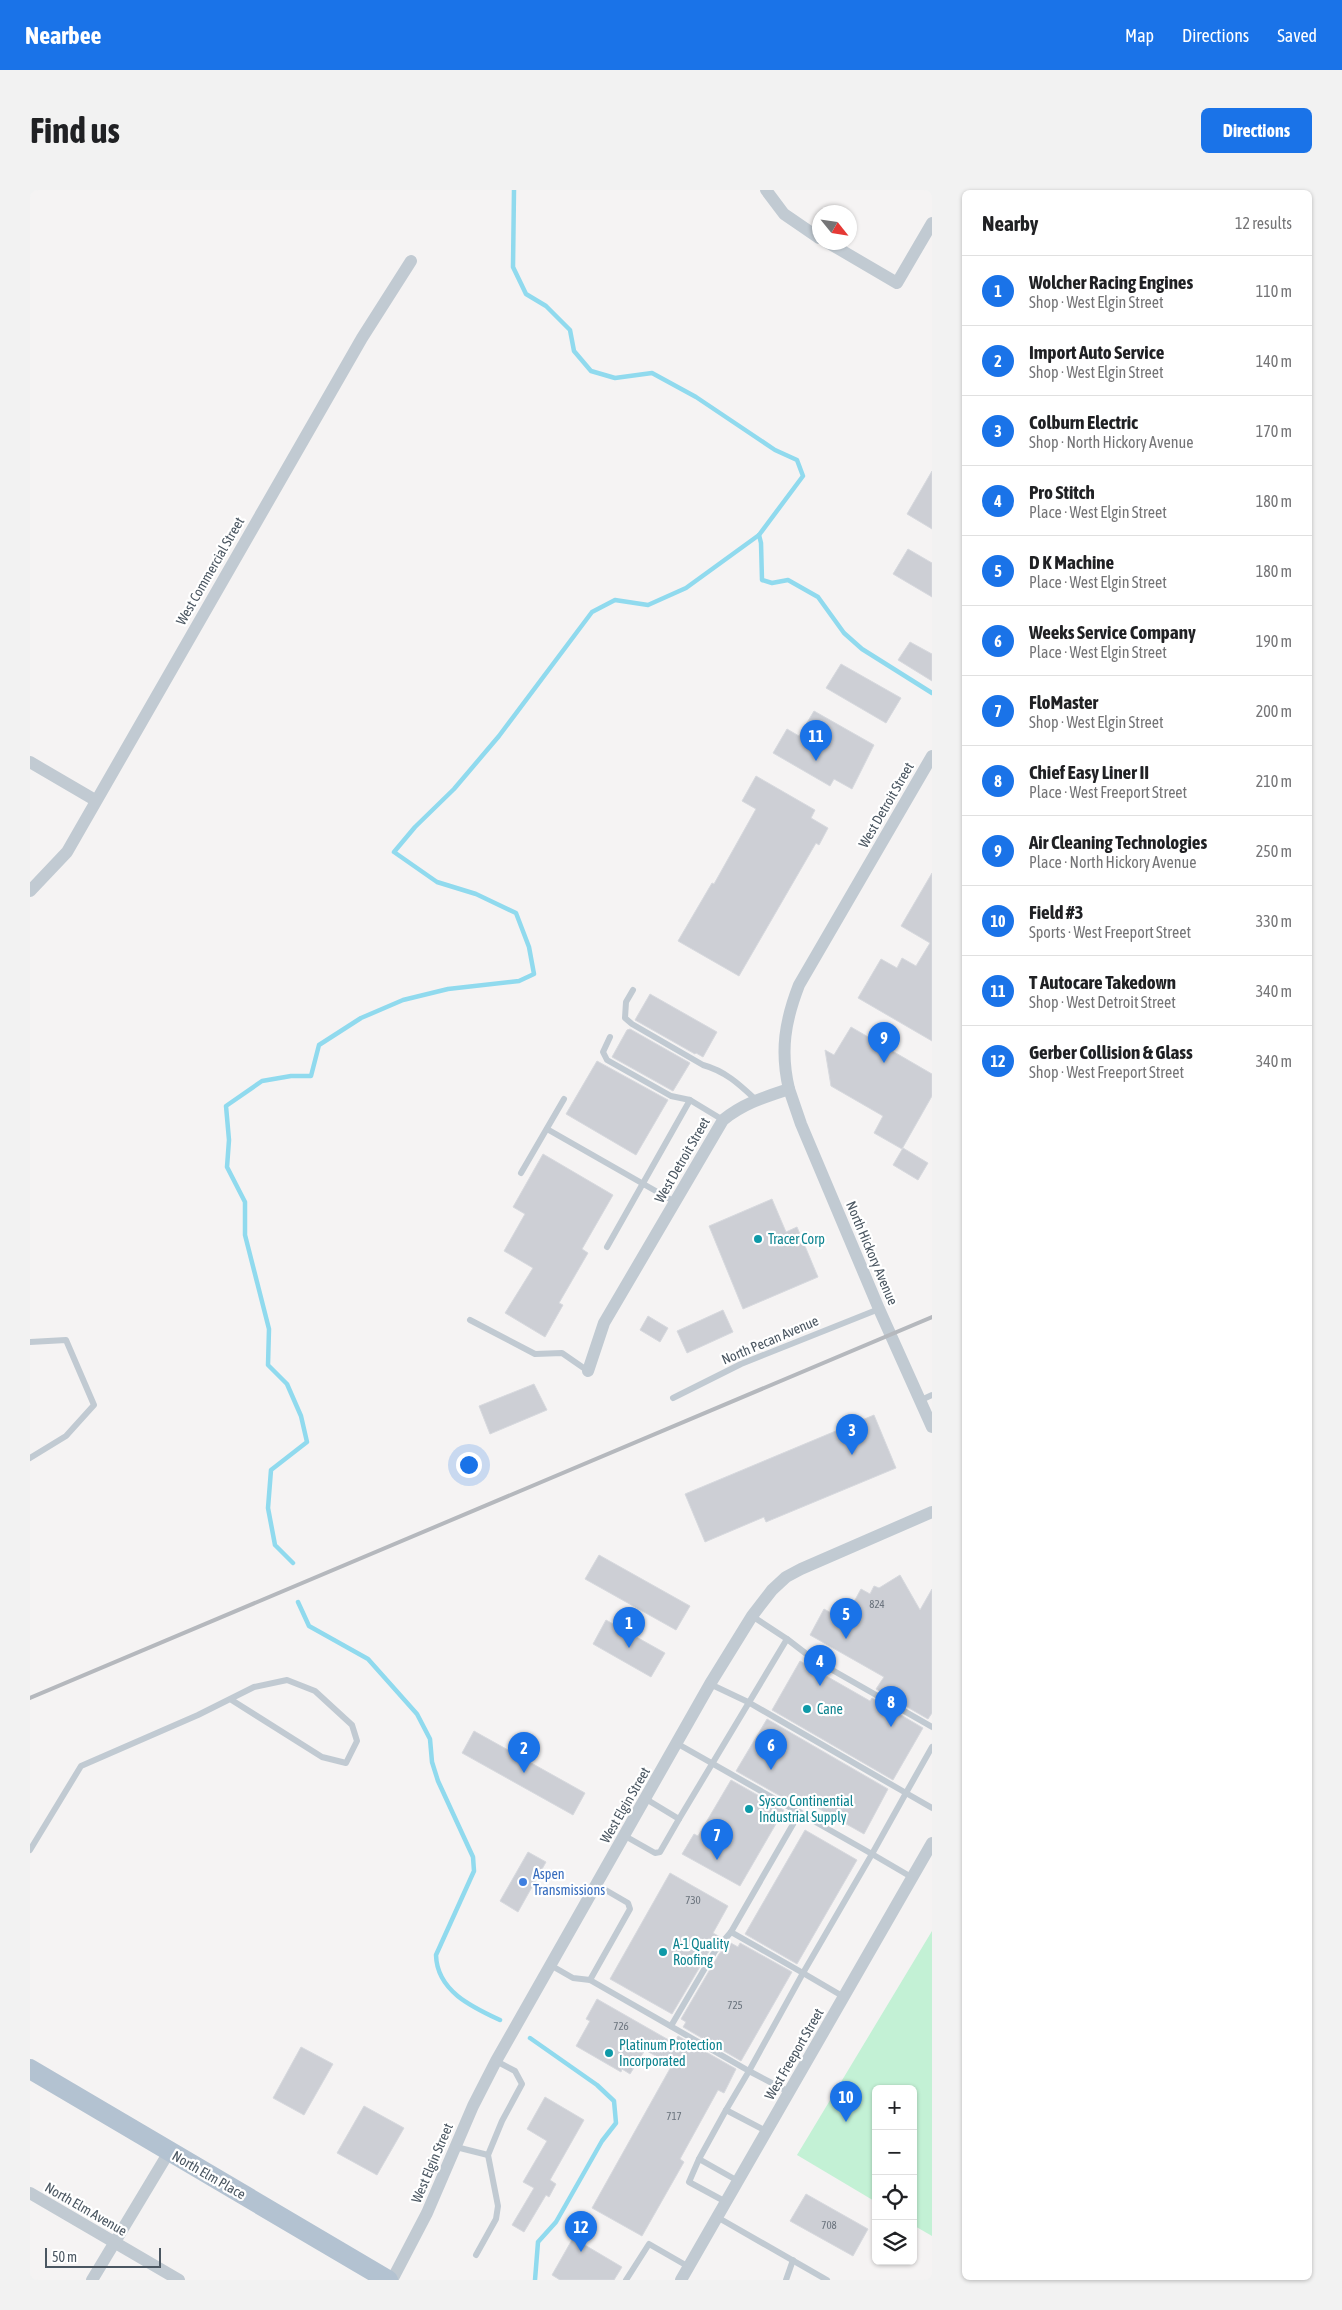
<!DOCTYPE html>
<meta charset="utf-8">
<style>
body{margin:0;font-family:"Asap Condensed",sans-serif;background:#f2f2f2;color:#202124}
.controls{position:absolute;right:15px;bottom:15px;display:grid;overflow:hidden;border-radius:8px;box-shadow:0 1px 4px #0004}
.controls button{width:45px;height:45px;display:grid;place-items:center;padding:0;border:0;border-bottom:1px solid #e0e0e0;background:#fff;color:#202124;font:25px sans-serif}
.compass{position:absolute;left:782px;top:15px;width:45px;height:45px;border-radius:50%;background:#fff;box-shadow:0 1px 4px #0004;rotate:120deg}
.scale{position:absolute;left:15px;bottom:12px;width:116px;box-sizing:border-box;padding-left:5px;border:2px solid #4a5661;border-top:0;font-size:14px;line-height:18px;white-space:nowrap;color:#4a5661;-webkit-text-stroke:4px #fff;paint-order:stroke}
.you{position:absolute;left:438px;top:1274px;width:18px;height:18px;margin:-12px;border:4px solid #fff;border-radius:50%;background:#1a73e8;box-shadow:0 0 0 8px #1a73e833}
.badge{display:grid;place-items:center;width:32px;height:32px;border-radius:50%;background:#1a73e8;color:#fff;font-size:16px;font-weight:700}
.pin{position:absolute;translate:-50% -41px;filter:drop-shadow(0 1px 2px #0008)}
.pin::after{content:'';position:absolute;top:26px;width:18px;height:15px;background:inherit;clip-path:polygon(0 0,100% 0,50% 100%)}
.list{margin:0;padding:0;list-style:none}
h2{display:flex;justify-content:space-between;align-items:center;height:65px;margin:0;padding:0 20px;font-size:21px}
h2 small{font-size:16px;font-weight:400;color:#757577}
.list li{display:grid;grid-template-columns:32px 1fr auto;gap:15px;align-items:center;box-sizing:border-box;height:70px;padding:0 20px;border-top:1px solid #e0e0e0}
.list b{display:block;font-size:19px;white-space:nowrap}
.list p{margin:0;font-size:16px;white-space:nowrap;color:#757577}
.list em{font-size:16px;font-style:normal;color:#757577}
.icon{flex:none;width:28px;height:28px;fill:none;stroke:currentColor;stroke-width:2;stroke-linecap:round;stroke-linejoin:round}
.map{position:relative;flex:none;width:902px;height:2090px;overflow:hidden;border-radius:8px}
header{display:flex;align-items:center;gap:30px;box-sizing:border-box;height:70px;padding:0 25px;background:#1a73e8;color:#fff}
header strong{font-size:24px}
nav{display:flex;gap:28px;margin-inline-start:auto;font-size:18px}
.intro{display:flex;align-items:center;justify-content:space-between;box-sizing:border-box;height:120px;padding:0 30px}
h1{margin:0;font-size:35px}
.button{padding:12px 22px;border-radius:8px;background:#1a73e8;color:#fff;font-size:18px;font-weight:700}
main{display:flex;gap:30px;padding:0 30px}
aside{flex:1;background:#fff;border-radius:8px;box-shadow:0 1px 4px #0004}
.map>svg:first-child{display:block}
.green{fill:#c3f1d5}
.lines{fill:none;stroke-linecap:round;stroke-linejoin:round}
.stream{stroke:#90daee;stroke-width:4.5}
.building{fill:#cdcfd5;stroke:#d7d9de}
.service{stroke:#c1cad2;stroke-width:6}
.minor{stroke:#c1cad2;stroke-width:12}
.primary{stroke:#b3c2d1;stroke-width:20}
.rail{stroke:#b5b8bd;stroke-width:4}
.culture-dot{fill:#0f9aa8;stroke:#fff;stroke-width:2}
.shop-dot{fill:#3f7fe0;stroke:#fff;stroke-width:2}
.labels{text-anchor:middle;stroke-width:4.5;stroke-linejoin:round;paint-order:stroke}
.number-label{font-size:11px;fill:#6b747e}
.street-label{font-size:14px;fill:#4a5661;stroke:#fff}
.culture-label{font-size:14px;fill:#0d838f;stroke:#fff;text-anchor:start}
.shop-label{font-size:14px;fill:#366cbe;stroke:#fff;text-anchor:start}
</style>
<header>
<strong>Nearbee</strong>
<nav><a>Map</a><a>Directions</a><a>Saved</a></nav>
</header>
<div class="intro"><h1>Find us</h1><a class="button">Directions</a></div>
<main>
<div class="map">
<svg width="902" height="2090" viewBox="0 0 902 2090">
<rect width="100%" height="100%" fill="#f5f3f3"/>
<path class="green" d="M902,1741V2046L883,2035V1899H846V2012L767,1965Z"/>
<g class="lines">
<g class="stream">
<path d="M729,345L731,353L732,390L742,393L758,390L788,407L814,443L832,459L902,503"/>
<path d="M263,1373L245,1355L238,1318L241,1280L277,1252L271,1226L257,1194L238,1175L239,1139L215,1045V1012L197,977L199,950L196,916L232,891L261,886H281L289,855L331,828L373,810L418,799L489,791L504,784L499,757L486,723L446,704L407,692L364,662L385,637L424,599L469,546L562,422L585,410L618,415L656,398L729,345L773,286L767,270L745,260L666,207L622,183L585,188L561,181L544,161L540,140L516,116L496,104L483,77L484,0"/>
<path d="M268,1412L279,1436L338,1469L387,1524L400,1549L402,1572L408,1591L443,1667L444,1681L406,1765C407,1801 442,1817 470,1830"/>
<path d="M500,1848L567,1895L584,1911L586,1933L572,1951L526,2032L508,2052L505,2090"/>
</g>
</g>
<g class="building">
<path d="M902,281V339L877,324Z"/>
<path d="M878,359L902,373V407L863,384Z"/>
<path d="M880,452L902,464V491L868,470Z"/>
<path d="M811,474L871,508L856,533L796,498Z"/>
<path d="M784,521L844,555L822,599L804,589L800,596L743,563L757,539L769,546Z"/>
<path d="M726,586L785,620L781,628L798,638L789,655L786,653L709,786L648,751L682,693L684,694L726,619L712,611Z"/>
<path d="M902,683V851L828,808L851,769L867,778L872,768L886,776L900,753L871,736Z"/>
<path d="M620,804L687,842L673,867L666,863L665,864L605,830Z"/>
<path d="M821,837L902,884V906L872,959L844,943L853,926L801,896L795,860L804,865Z"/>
<path d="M600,839L660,873L643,901L582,867L597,840Z"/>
<path d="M567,871L638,910L606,965L536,924Z"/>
<path d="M873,958L898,973L888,990L863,975Z"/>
<path d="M513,964L583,1005L552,1059L558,1063L529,1113L533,1115L515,1147L475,1123L503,1078L474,1061L495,1024L483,1017Z"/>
<path d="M742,1009L756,1042L767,1037L788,1087L713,1119L679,1036Z"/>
<path d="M693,1120L703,1142L657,1163L647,1141Z"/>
<path d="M618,1126L638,1138L630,1152L610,1140Z"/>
<path d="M504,1194L517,1220L460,1244L449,1216Z"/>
<path d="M844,1225L866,1278L736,1332L734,1327L675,1352L655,1304Z"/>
<path d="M569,1365L660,1416L646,1440L555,1389Z"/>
<path d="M870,1385L890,1420L902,1399V1523L898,1529L846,1499L854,1487L780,1445L794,1419L814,1430L831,1399L840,1404L844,1396L849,1398Z"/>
<path d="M576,1430L635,1463L621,1487L563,1454Z"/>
<path d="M770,1471L840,1511L842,1508L893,1538L863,1590L742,1520Z"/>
<path d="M737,1529L858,1599L834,1644L763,1604L759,1611L706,1581Z"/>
<path d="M444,1541L555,1603L543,1625L432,1563Z"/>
<path d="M701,1590L754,1620L710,1696L652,1664L664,1644L668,1646Z"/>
<path d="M775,1640L827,1670L767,1774L715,1744Z"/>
<path d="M498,1662L516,1672L488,1722L470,1711Z"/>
<path d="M640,1683L698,1716L683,1743L690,1747L681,1758L642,1824L580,1789Z"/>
<path d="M699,1752L708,1757L710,1753L762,1782L711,1871L653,1837L656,1832L651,1829L689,1764Z"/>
<path d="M567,1809L644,1853L648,1846L706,1879L694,1903L688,1900L677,1920L650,1969L654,1972L612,2046L562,2018L642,1875L615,1860L600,1884L592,1879L591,1882L546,1856L560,1831L556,1829Z"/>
<path d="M271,1857L303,1874L274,1925L243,1908Z"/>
<path d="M515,1907L554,1930L520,1990L526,1994L519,2007L516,2005L494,2042L482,2035L504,1998L493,1992L517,1951L497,1939Z"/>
<path d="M334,1916L374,1938L347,1985L307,1963Z"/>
<path d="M776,2004L838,2039L823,2066L760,2031Z"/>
<path d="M543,2048L592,2077L584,2090H530L522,2085Z"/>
</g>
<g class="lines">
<g class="service">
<path d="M603,800L596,812L595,828L602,834L673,875C695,881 709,894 725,909"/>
<path d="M580,847L573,862L577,870L641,906L660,910L693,930"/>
<path d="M517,939L645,1012"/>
<path d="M491,983L534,909"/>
<path d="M577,1057L660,910"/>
<path d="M440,1130L505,1164L532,1163L558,1181"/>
<path d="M0,1152L36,1150L64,1215L36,1246L0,1268"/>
<path d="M643,1208L711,1174L849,1119"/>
<path d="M889,1211L902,1205"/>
<path d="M722,1426L757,1449L783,1469L902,1537"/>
<path d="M680,1494L718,1512L876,1603L842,1664L883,1688"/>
<path d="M648,1554L842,1664L773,1783L814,1807"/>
<path d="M902,1557L876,1603L902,1618"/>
<path d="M649,1629L757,1449"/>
<path d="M595,1646L625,1663L630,1662L649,1629L616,1609"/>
<path d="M0,1660L51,1576L168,1525L224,1497L257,1490L285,1501L322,1535L327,1551L316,1573L292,1567L200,1509"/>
<path d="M522,1776L543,1788L560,1790L719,1881L696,1920L736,1941"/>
<path d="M560,1790L600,1719L598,1713L567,1695"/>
<path d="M641,1836L685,1761L701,1742"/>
<path d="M759,1902L719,1881L773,1783L701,1742L770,1622"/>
<path d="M696,1920L669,1969L708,1991"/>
<path d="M426,1957L458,1965L472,1931L492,1894L485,1881L466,1871"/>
<path d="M669,1969L659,1992L696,2012"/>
<path d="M687,2027L797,2090"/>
<path d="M446,2065L466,2029L468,2016L458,1965"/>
<path d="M596,2090L619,2054L659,2077"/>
<path d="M756,2090L763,2070"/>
</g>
<g class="minor">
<path d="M736,0L754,24L789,48"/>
<path d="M797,52L867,93L902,33"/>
<path d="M0,572L65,610"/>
<path d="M0,701L37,662L332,148L381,71"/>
<path d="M759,899L771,934L849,1119L902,1237"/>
<path d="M558,1181L574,1133L693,930C714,913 735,907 759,899C750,861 755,831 769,795L902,566"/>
<path d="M0,2003L149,2090"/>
<path d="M62,2090L139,1962"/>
<path d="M362,2090L397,2023L443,1916L466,1871L680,1494L722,1426L742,1400L756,1387L771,1379L902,1322"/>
<path d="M651,2090L902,1653"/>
</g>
<path class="primary" d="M0,1879L358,2090"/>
<path class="rail" d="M0,1508L902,1127"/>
</g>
<g class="culture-dot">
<circle cx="728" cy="1049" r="5"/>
<circle cx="777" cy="1519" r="5"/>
<circle cx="719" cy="1619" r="5"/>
<circle cx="633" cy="1762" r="5"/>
<circle cx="579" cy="1863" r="5"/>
</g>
<circle class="shop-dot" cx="493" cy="1692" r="5"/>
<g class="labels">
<g class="number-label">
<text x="847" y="1418">824</text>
<text x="663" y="1714">730</text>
<text x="705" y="1819">725</text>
<text x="591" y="1840">726</text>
<text x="644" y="1930">717</text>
<text x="799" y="2039">708</text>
</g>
<g class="street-label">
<text transform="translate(180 381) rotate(-60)" y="5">West Commercial Street</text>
<text transform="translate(856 615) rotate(-60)" y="5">West Detroit Street</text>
<text transform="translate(652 970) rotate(-60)" y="5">West Detroit Street</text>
<text transform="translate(842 1063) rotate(67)" y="5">North Hickory Avenue</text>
<text transform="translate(740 1150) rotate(-23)" y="5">North Pecan Avenue</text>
<text transform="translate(595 1615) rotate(-60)" y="5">West Elgin Street</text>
<text transform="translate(764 1864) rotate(-60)" y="5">West Freeport Street</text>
<text transform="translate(402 1973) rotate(-67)" y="5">West Elgin Street</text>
<text transform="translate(179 1985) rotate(30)" y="5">North Elm Place</text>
<text transform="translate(56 2019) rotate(30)" y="5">North Elm Avenue</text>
</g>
<g class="culture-label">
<text x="738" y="1054">Tracer Corp</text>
<text x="787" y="1524">Cane</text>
<text x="729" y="1616">Sysco Continential<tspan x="729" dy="16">Industrial Supply</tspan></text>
<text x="643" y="1759">A-1 Quality<tspan x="643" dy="16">Roofing</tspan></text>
<text x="589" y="1860">Platinum Protection<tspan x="589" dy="16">Incorporated</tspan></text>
</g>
<g class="shop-label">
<text x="503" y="1689">Aspen<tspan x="503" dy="16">Transmissions</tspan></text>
</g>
</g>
</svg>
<div class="controls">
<button>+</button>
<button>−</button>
<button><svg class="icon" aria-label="locate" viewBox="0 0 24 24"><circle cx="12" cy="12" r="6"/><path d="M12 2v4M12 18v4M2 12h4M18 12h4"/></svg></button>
<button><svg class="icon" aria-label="layers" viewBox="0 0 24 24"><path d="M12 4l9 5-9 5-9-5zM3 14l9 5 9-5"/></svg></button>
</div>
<svg class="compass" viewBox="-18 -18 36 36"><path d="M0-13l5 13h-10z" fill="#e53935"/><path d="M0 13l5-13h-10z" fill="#757577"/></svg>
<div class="scale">50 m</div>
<div class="you"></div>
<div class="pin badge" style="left:599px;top:1458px">1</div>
<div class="pin badge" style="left:494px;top:1583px">2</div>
<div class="pin badge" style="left:822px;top:1265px">3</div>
<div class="pin badge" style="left:790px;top:1496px">4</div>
<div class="pin badge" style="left:816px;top:1449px">5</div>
<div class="pin badge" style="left:741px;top:1580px">6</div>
<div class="pin badge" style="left:687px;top:1670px">7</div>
<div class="pin badge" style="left:861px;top:1537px">8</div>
<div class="pin badge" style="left:854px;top:873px">9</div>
<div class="pin badge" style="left:816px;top:1932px">10</div>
<div class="pin badge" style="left:786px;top:571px">11</div>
<div class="pin badge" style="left:551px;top:2062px">12</div>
</div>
<aside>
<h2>Nearby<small>12 results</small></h2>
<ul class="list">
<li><span class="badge">1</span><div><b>Wolcher Racing Engines</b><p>Shop · West Elgin Street</p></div><em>110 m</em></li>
<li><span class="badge">2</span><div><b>Import Auto Service</b><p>Shop · West Elgin Street</p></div><em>140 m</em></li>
<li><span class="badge">3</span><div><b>Colburn Electric</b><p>Shop · North Hickory Avenue</p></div><em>170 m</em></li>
<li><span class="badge">4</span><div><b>Pro Stitch</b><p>Place · West Elgin Street</p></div><em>180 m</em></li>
<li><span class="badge">5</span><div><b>D K Machine</b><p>Place · West Elgin Street</p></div><em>180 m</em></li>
<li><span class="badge">6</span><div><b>Weeks Service Company</b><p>Place · West Elgin Street</p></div><em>190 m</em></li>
<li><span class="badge">7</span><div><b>FloMaster</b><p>Shop · West Elgin Street</p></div><em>200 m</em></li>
<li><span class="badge">8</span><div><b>Chief Easy Liner II</b><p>Place · West Freeport Street</p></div><em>210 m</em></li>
<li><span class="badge">9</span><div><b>Air Cleaning Technologies</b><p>Place · North Hickory Avenue</p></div><em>250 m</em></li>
<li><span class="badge">10</span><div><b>Field #3</b><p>Sports · West Freeport Street</p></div><em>330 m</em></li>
<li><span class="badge">11</span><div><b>T Autocare Takedown</b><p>Shop · West Detroit Street</p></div><em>340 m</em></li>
<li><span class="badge">12</span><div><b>Gerber Collision &amp; Glass</b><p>Shop · West Freeport Street</p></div><em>340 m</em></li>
</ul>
</aside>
</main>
